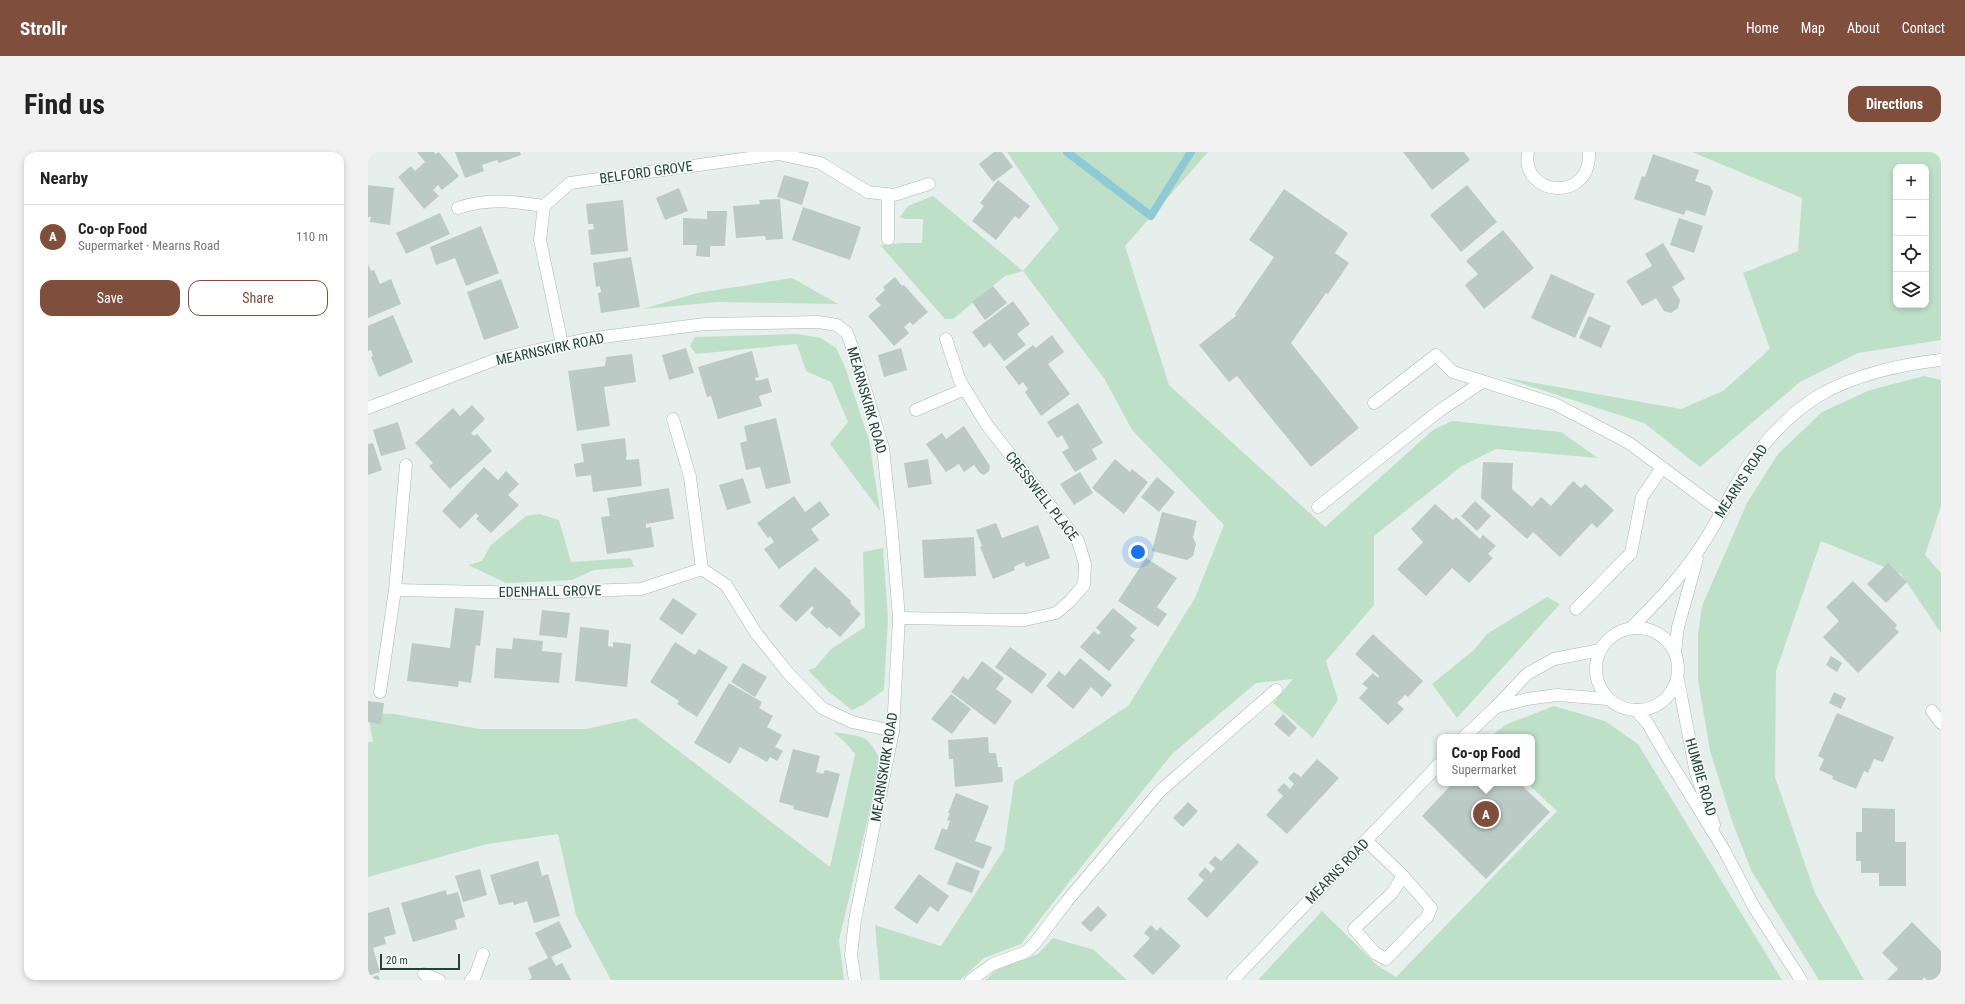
<!DOCTYPE html>
<meta charset="utf-8">
<style>
body{margin:0;font-family:"Roboto Condensed",sans-serif;background:#f2f2f2;color:#222}
.controls{position:absolute;right:12px;top:12px;display:grid;overflow:hidden;border-radius:8px;box-shadow:0 2px 6px #0003}
.controls button{width:36px;height:36px;display:grid;place-items:center;padding:0;border:0;border-bottom:1px solid #e0e0e0;background:#fff;color:#222;font:20px sans-serif}
.scale{position:absolute;left:12px;bottom:10px;width:80px;box-sizing:border-box;padding-left:4px;border:2px solid #24423a;border-top:0;font-size:11px;line-height:14px;white-space:nowrap;color:#24423a;-webkit-text-stroke:3px #f7fbf9;paint-order:stroke}
.you{position:absolute;left:770px;top:400px;width:14px;height:14px;margin:-10px;border:3px solid #fff;border-radius:50%;background:#1a73e8;box-shadow:0 0 0 6px #1a73e833}
.badge{display:grid;place-items:center;width:26px;height:26px;border-radius:50%;background:#804e3d;color:#fff;font-size:13px;font-weight:700}
.pin{position:absolute;translate:-50% -50%;border:2px solid #fff;box-shadow:0 1px 4px #0006}
.popup{position:absolute;left:1069px;top:582px;width:98px;height:52px;box-sizing:border-box;display:grid;place-content:center;border-radius:8px;background:#fff;filter:drop-shadow(0 1px 3px #0005);font-size:13px;white-space:nowrap;color:#767676}
.popup b{font-size:15px;color:#222}
.popup::after{content:'';position:absolute;left:50%;top:100%;margin-left:-8px;border:8px solid transparent;border-top-color:#fff}
.list{margin:0;padding:0;list-style:none}
h2{display:flex;justify-content:space-between;align-items:center;height:52px;margin:0;padding:0 16px;font-size:17px}
h2 small{font-size:13px;font-weight:400;color:#767676}
.list li{display:grid;grid-template-columns:26px 1fr auto;gap:12px;align-items:center;box-sizing:border-box;height:64px;padding:0 16px;border-top:1px solid #e0e0e0}
.list b{display:block;font-size:15px;white-space:nowrap}
.list p{margin:0;font-size:13px;white-space:nowrap;color:#767676}
.list em{font-size:13px;font-style:normal;color:#767676}
.actions{display:flex;gap:8px;padding:12px 16px}
.actions a{flex:1;padding:9px 0;border:1px solid #804e3d;border-radius:12px;text-align:center;font-size:14px;color:#804e3d}
.actions .main{background:#804e3d;color:#fff}
.icon{flex:none;width:22px;height:22px;fill:none;stroke:currentColor;stroke-width:2;stroke-linecap:round;stroke-linejoin:round}
.map{position:relative;flex:none;width:1573px;height:828px;overflow:hidden;border-radius:12px}
header{display:flex;align-items:center;gap:24px;box-sizing:border-box;height:56px;padding:0 20px;background:#804e3d;color:#fff}
header strong{font-size:19px}
nav{display:flex;gap:22px;margin-inline-start:auto;font-size:14px}
.intro{display:flex;align-items:center;justify-content:space-between;box-sizing:border-box;height:96px;padding:0 24px}
h1{margin:0;font-size:28px}
.button{padding:10px 18px;border-radius:12px;background:#804e3d;color:#fff;font-size:14px;font-weight:700}
main{display:flex;gap:24px;padding:0 24px}
aside{flex:1;background:#fff;border-radius:12px;box-shadow:0 2px 6px #0003}
.map>svg:first-child{display:block}
.green{fill:#bfe0c8;fill-rule:evenodd}
.lines{fill:none;stroke-linecap:round;stroke-linejoin:round}
.stream{stroke:#8ec9d4;stroke-width:8}
.building{fill:#bbcac4}
.service-casing{stroke:#a8b8b2;stroke-width:13}
.minor-casing{stroke:#a8b8b2;stroke-width:13}
.tertiary-casing{stroke:#a8b8b2;stroke-width:13}
.service{stroke:#fff;stroke-width:12}
.minor{stroke:#fff;stroke-width:12}
.tertiary{stroke:#fff;stroke-width:12}
.labels{text-anchor:middle;stroke-width:3;stroke-linejoin:round;paint-order:stroke}
.street-label{font-size:14px;fill:#24423a;stroke:#f7fbf9}
</style>
<header>
<strong>Strollr</strong>
<nav><a>Home</a><a>Map</a><a>About</a><a>Contact</a></nav>
</header>
<div class="intro"><h1>Find us</h1><a class="button">Directions</a></div>
<main>
<aside>
<h2>Nearby<small></small></h2>
<ul class="list">
<li><span class="badge">A</span><div><b>Co-op Food</b><p>Supermarket · Mearns Road</p></div><em>110 m</em></li>
</ul>
<div class="actions"><a class="main">Save</a><a>Share</a></div>
</aside>
<div class="map">
<svg width="1573" height="828" viewBox="0 0 1573 828">
<rect width="100%" height="100%" fill="#e6efeb"/>
<g class="green">
<path d="M639,0H840L757,94L801,233L957,375L1065,278L1084,269L1193,280L1230,306L1128,297L1094,314L1006,384V453L958,509L970,548L945,586L905,551L925,527L888,531L804,602L702,729L653,792L616,806L592,828H512L507,773L573,794L636,698L646,630L761,553L827,446L856,373L764,278L736,226L655,119L637,124L585,167H577L512,93L534,91H554L555,67H536L532,65L540,54L565,44L655,119L691,77Z"/>
<path d="M1324,0H1573V188L1490,201L1432,230L1332,315L1276,271L1134,225L1313,257L1355,239L1402,197L1375,121L1430,99L1434,46ZM1528,15H1558V153H1528Z"/>
<path d="M424,126L470,152L350,150L275,157L329,141Z"/>
<path d="M429,182L453,186L468,196L477,215L501,288L512,359L462,292L480,270L463,230L438,219L429,192L328,202L322,194L327,185Z"/>
<path d="M1556,224L1573,228V354L1557,403L1573,421V481L1533,422L1453,389L1408,519L1407,625L1447,741L1496,828H1451L1384,720L1365,672L1342,599L1330,528V482L1334,454L1379,351L1410,302L1454,260L1502,238Z"/>
<path d="M172,362L191,368L203,410L263,406L266,415L226,418L204,428L138,431L100,413L114,409L123,393L158,364Z"/>
<path d="M515,396L520,467L516,538L495,553L484,558L461,540L440,518L447,516L463,497L497,475L495,400Z"/>
<path d="M1179,445L1192,452L1089,566L1064,532L1106,498L1119,482Z"/>
<path d="M1186,554L1237,569L1270,592L1414,828H890L954,759L1010,814L1028,825L1189,659L1159,631H1164V585H1122L1137,573Z"/>
<path d="M0,561L26,562L112,577H218L268,566L462,715L487,602L477,590L465,580C494,585 501,581 513,611L471,788L476,828H243L208,763L190,682L119,692L0,725V590H5Z"/>
<path d="M685,786L726,798L759,828H617L630,817L670,802Z"/>
</g>
<g class="lines">
<path class="stream" d="M699,0L783,64L823,0"/>
</g>
<g class="building">
<path d="M49,0H66L67,2L71,0L91,24L74,38L70,33L65,38L71,44L56,57L30,25L43,14L47,19L57,10Z"/>
<path d="M87,0H152L153,3L131,11L129,8L114,13L116,19L97,26Z"/>
<path d="M626,0H634L645,15L625,30L611,12Z"/>
<path d="M1035,0H1096L1102,8L1064,38Z"/>
<path d="M1285,2L1331,18L1327,29L1342,34L1345,40L1337,64L1318,58L1316,63L1266,47L1274,24L1277,25Z"/>
<path d="M416,23L441,30L434,53L409,45Z"/>
<path d="M630,28L662,54L651,67L647,64L628,88L604,69L616,54L612,51Z"/>
<path d="M0,33L26,36L22,73L2,70L3,65H0Z"/>
<path d="M1099,33L1129,70L1093,100L1062,63Z"/>
<path d="M311,36L320,59L297,68L288,46Z"/>
<path d="M916,37L980,81L967,101L981,111L960,142L958,141L923,191L991,276L943,315L869,224L861,230L831,193L868,164L867,162L906,105L881,88Z"/>
<path d="M412,47L415,87L398,88L397,84L368,86L365,54L392,52L391,48Z"/>
<path d="M255,48L260,99L223,103L220,78L226,77L225,72H220L218,52Z"/>
<path d="M435,55L493,75L482,108L424,88Z"/>
<path d="M339,59H359L357,94H342V105L328,104L329,93H315V66L339,67Z"/>
<path d="M72,61L82,82L38,102L28,81Z"/>
<path d="M1311,66L1335,74L1326,101L1302,93Z"/>
<path d="M113,74L131,121L98,134L87,106L68,113L62,95Z"/>
<path d="M1135,78L1166,116L1116,157L1097,133L1110,122L1098,109Z"/>
<path d="M1295,91L1317,127L1304,135L1312,148L1310,156L1303,161L1296,159L1288,146L1274,154L1258,129L1284,114L1277,102Z"/>
<path d="M263,105L272,155L233,161L230,141L233,140L232,134L228,135L225,111Z"/>
<path d="M0,112L3,119L6,118L12,132L23,127L33,152L0,166Z"/>
<path d="M1183,122L1227,142L1207,186L1163,166Z"/>
<path d="M527,125L534,134L536,133L560,160L545,173L542,170L536,175L541,181L526,194L500,164L513,153L507,147L517,138L515,135Z"/>
<path d="M133,127L151,176L116,188L99,140Z"/>
<path d="M625,134L639,151L617,168L604,150Z"/>
<path d="M645,149L662,172L649,182L658,193L636,209L622,191L616,196L604,180Z"/>
<path d="M25,163L45,210L11,225L3,205L5,204L3,198L0,199V174Z"/>
<path d="M1221,164L1243,174L1233,196L1211,186Z"/>
<path d="M684,183L696,200L680,212L702,242L673,264L657,240L660,237L655,230L651,233L637,215L665,193L668,196Z"/>
<path d="M318,196L326,221L301,228L294,203Z"/>
<path d="M533,196L539,218L516,225L510,203Z"/>
<path d="M384,199L391,225L387,226L388,229L400,226L404,240L391,244L394,254L350,267L343,244L339,245L330,215Z"/>
<path d="M264,202L268,230L236,235L242,274L209,279L200,219L237,214L238,205Z"/>
<path d="M710,251L735,291L724,297L729,307L707,320L694,300L701,296L694,283L689,286L679,270Z"/>
<path d="M104,253L117,267L103,281L106,284L109,282L124,299L82,337L61,314L65,311L47,291L85,256L92,264Z"/>
<path d="M408,266L423,331L398,337L392,315L378,318L372,291L379,289L376,274Z"/>
<path d="M30,270L38,297L13,304L5,278Z"/>
<path d="M596,274L622,314L621,319L616,323L612,321L606,313L596,320L591,312L578,320L558,292L574,281L578,287Z"/>
<path d="M257,286L259,304L258,305V308L271,307L274,334L225,340L223,323L208,325L206,312L216,310L213,292Z"/>
<path d="M5,291L14,318L0,323V292Z"/>
<path d="M560,307L564,332L540,336L536,311Z"/>
<path d="M747,307L762,320L764,317L780,330L756,362L724,336Z"/>
<path d="M1115,310L1145,311L1144,337L1164,355L1173,345L1183,354L1205,329L1213,336L1217,332L1246,358L1229,376L1224,371L1192,405L1165,380L1159,387L1113,346Z"/>
<path d="M116,315L130,328L138,319L151,332L140,343L151,353L123,381L108,367L111,364L108,361L92,377L74,359Z"/>
<path d="M712,320L725,341L706,353L692,332Z"/>
<path d="M789,325L807,340L791,360L773,345Z"/>
<path d="M375,326L383,351L359,358L351,333Z"/>
<path d="M301,336L306,367L278,372V376L283,375L286,395L239,402L233,365L242,364L239,346Z"/>
<path d="M426,344L437,360L452,349L462,363L443,377L451,388L411,417L396,397L406,390L402,384L400,386L389,371Z"/>
<path d="M1107,349L1123,364L1109,379L1093,364Z"/>
<path d="M1067,352L1085,368L1088,365L1112,387L1115,383L1128,394L1120,402L1125,406L1101,431L1084,416L1058,444L1029,417L1055,390L1043,377Z"/>
<path d="M794,360L829,369L825,385L828,392L825,404L819,408L784,399Z"/>
<path d="M628,371L634,386L670,373L682,406L658,415L656,410L646,415L647,418L625,427L612,395L614,394L608,378Z"/>
<path d="M606,385L608,424L556,426L554,388Z"/>
<path d="M778,406L809,426L789,455L799,462L790,475L750,449Z"/>
<path d="M1520,411L1539,430L1518,451L1499,432Z"/>
<path d="M447,415L483,449L482,451L493,462L472,485L461,475L459,477L442,461L446,456L444,454L428,470L411,454Z"/>
<path d="M1485,429L1529,473L1527,476L1531,480L1490,521L1455,485L1471,469L1458,455Z"/>
<path d="M305,446L329,462L314,483L291,467Z"/>
<path d="M87,456L116,459L112,494L108,493L103,531L91,529L90,535L39,529L44,491L82,496Z"/>
<path d="M745,456L769,476L762,484L767,488L741,519L712,495L726,479L730,483L733,480L728,476Z"/>
<path d="M174,458L202,461L199,486L171,483Z"/>
<path d="M212,475L241,478L240,494L245,495V490L263,492L259,535L207,529Z"/>
<path d="M1005,482L1055,529L1040,545L1037,543L1029,551L1036,557L1020,573L991,546L1000,536L994,532L1005,521L1010,526L1011,524L987,502Z"/>
<path d="M145,486L175,489L174,499L194,501L191,531L126,526L128,496L144,497Z"/>
<path d="M307,490L327,503L331,497L360,515L329,565L309,552L311,549L282,530Z"/>
<path d="M642,495L679,522L664,542L627,515Z"/>
<path d="M1463,504L1474,511L1469,520L1458,513Z"/>
<path d="M712,506L744,533L734,545L723,535L705,557L678,534L691,519L697,524Z"/>
<path d="M614,509L636,526L628,537L644,549L627,573L583,540L595,524L600,528Z"/>
<path d="M375,511L399,525L387,545L363,530Z"/>
<path d="M361,531L394,550L391,556L405,564L399,575L414,583L407,595L415,599L409,609L402,605L399,610L372,595L362,612L326,591Z"/>
<path d="M1466,540L1478,546L1473,557L1461,551Z"/>
<path d="M583,542L603,557L584,582L563,567Z"/>
<path d="M0,549L16,551L13,572L0,570Z"/>
<path d="M1469,561L1526,585L1515,610L1506,607L1500,621L1496,619L1488,637L1464,627L1465,624L1451,618L1456,607L1450,604Z"/>
<path d="M915,562L929,576L921,585L906,572Z"/>
<path d="M620,585L621,601H628L630,615H634L635,630L587,635L585,607H581L580,588Z"/>
<path d="M425,597L452,604L448,620L455,622L457,618L472,622L460,666L425,657L426,654L411,650Z"/>
<path d="M949,607L971,626L919,682L898,663L915,644L909,638L916,631L922,637L926,632L920,626L926,620L933,625Z"/>
<path d="M1085,631H1151L1182,660L1118,727L1054,664Z"/>
<path d="M588,641L621,654L607,689L624,695L615,717L566,697L574,676L579,678L582,669L579,668L582,661H580Z"/>
<path d="M820,650L830,659L815,675L805,666Z"/>
<path d="M1494,656L1527,657V690H1538V734H1511V721H1493V709H1488V680H1494Z"/>
<path d="M870,691L891,710L839,766L819,747L836,728L830,723L837,715L843,721L847,716L841,711L847,704L853,709Z"/>
<path d="M170,709L174,724L180,722L192,764L166,771L159,749L146,753L145,750L131,753L122,723Z"/>
<path d="M588,710L612,719L604,741L579,732Z"/>
<path d="M112,717L119,743L95,750L87,724Z"/>
<path d="M551,722L581,744L570,760L562,754L549,772L526,756Z"/>
<path d="M78,738L79,743L90,740L97,765L87,768L89,777L45,790L33,751Z"/>
<path d="M730,754L739,763L723,780L713,771Z"/>
<path d="M21,755L28,782L16,785L18,792L5,796L12,820L0,824V761Z"/>
<path d="M191,769L204,795L183,805L188,814L194,811L203,828H160L164,826L160,816L180,806L167,781Z"/>
<path d="M1544,770L1573,799V828H1559L1556,825L1554,828H1519L1530,817L1514,801Z"/>
<path d="M783,773L789,779L792,775L813,794L785,823L765,804L782,786L776,781Z"/>
<path d="M10,823L12,828H0V827Z"/>
</g>
<g class="lines">
<defs>
<g id="service">
<path d="M90,56C121,46 144,49 176,54"/>
<path d="M1006,251L1068,203L1085,220L1187,252L1261,291L1353,359"/>
<path d="M950,355L1071,259L1114,230"/>
<path d="M1208,457L1263,401L1274,345L1294,316"/>
<path d="M998,688L1035,724L1063,756L1059,765L1018,807L1007,801L986,777L1024,741L1035,724"/>
<path d="M603,828L625,812L658,800L667,791L699,749L792,639L908,538"/>
</g>
<g id="minor">
<path d="M1160,0C1152,45 1224,51 1221,0"/>
<path d="M520,87V42"/>
<path d="M194,192L172,88L176,54L202,31L410,2L452,11L500,40L526,43L561,32"/>
<path d="M548,258L597,237"/>
<path d="M305,267L322,325L334,417"/>
<path d="M27,438L162,441L273,437L334,417L358,433L388,481L420,521L454,556L484,570L525,579"/>
<path d="M531,466L657,468L688,461L702,449L716,433L717,412L710,389L619,273L592,229L578,187"/>
<path d="M12,540L27,438L38,313"/>
<path d="M1564,559L1573,571"/>
<path d="M56,822L71,828"/>
<path d="M103,828L107,824L115,802"/>
</g>
<g id="tertiary">
<path d="M0,256L129,207L219,187L337,172L450,170L469,173L479,181L487,203L515,296L524,380L531,466L525,579L487,768L483,803L487,828"/>
<circle cx="1269" cy="517" r="41"/>
<path d="M1263,476C1288,451 1312,426 1332,396C1353,366 1365,332 1388,303C1405,280 1427,258 1452,243C1485,223 1535,212 1573,208"/>
<path d="M1307,500L1310,475L1329,407"/>
<path d="M1310,528L1328,621L1346,673"/>
<path d="M1128,555L1159,547L1189,543L1240,547"/>
<path d="M1269,559L1280,572L1295,598L1356,698L1386,755L1433,828"/>
<path d="M1096,585L1128,555L1159,522L1186,507L1232,498"/>
<path d="M865,828L1072,611"/>
</g>
</defs>
<use href="#service" class="service-casing"/>
<use href="#minor" class="minor-casing"/>
<use href="#tertiary" class="tertiary-casing"/>
<use href="#service" class="service"/>
<use href="#minor" class="minor"/>
<use href="#tertiary" class="tertiary"/>
</g>
<g class="labels">
<g class="street-label">
<text transform="translate(278 20) rotate(-8)" y="5">BELFORD GROVE</text>
<text transform="translate(182 197) rotate(-12)" y="5">MEARNSKIRK ROAD</text>
<text transform="translate(499 248) rotate(74)" y="5">MEARNSKIRK ROAD</text>
<text transform="translate(1373 329) rotate(-57)" y="5">MEARNS ROAD</text>
<text transform="translate(674 344) rotate(52)" y="5">CRESSWELL PLACE</text>
<text transform="translate(182 439) rotate(-1)" y="5">EDENHALL GROVE</text>
<text transform="translate(516 615) rotate(-81)" y="5">MEARNSKIRK ROAD</text>
<text transform="translate(1333 625) rotate(74)" y="5">HUMBIE ROAD</text>
<text transform="translate(969 719) rotate(-46)" y="5">MEARNS ROAD</text>
</g>
</g>
</svg>
<div class="controls">
<button>+</button>
<button>−</button>
<button><svg class="icon" aria-label="locate" viewBox="0 0 24 24"><circle cx="12" cy="12" r="6"/><path d="M12 2v4M12 18v4M2 12h4M18 12h4"/></svg></button>
<button><svg class="icon" aria-label="layers" viewBox="0 0 24 24"><path d="M12 4l9 5-9 5-9-5zM3 14l9 5 9-5"/></svg></button>
</div>
<div class="scale">20 m</div>
<div class="you"></div>
<div class="pin badge" style="left:1118px;top:662px">A</div>
<div class="popup"><b>Co-op Food</b>Supermarket</div>
</div>
</main>
